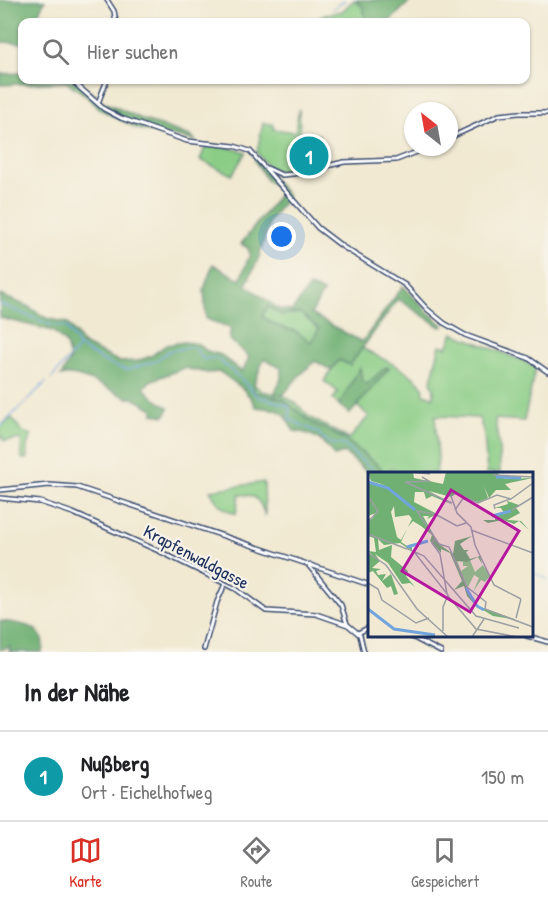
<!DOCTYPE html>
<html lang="de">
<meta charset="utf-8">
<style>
body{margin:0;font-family:"Patrick Hand",sans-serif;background:#f6f6f6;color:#202124}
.compass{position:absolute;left:404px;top:102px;width:54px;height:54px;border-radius:50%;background:#fff;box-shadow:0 2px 4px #0004;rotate:329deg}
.you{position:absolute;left:282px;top:237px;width:21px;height:21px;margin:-15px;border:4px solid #fff;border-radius:50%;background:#1a73e8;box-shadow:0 0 0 9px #1a73e833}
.badge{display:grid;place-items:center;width:39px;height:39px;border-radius:50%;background:#d93025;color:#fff;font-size:20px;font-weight:700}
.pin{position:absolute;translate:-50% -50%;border:3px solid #fff;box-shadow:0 2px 6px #0006}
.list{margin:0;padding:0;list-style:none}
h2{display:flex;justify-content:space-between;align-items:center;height:78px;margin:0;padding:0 24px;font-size:26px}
h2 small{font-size:20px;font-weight:400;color:#757577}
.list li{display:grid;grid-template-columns:39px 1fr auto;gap:18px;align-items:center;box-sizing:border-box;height:90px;padding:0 24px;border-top:2px solid #e0e0e0}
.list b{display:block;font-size:22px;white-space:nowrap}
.list p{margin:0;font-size:20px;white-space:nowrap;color:#757577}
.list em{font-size:20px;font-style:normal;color:#757577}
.icon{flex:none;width:33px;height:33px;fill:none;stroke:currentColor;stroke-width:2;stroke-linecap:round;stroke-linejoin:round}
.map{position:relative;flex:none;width:548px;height:652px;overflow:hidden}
.search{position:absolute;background:#fff;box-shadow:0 2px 4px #0004;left:18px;right:18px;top:18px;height:66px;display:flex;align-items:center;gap:15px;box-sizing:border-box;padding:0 21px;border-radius:12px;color:#757577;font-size:22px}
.sheet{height:168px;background:#fff}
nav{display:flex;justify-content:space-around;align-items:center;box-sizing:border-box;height:84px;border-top:2px solid #e0e0e0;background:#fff;font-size:16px;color:#757577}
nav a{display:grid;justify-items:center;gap:3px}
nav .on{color:#d93025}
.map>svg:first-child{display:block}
.green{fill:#8bcd86;stroke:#537e72;stroke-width:1.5}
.forest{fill:#70b073;stroke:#467068;stroke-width:1.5;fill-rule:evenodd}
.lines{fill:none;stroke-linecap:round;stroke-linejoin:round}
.stream{stroke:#72a4de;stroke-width:1.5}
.street-casing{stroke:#3b4b6f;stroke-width:6}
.street{stroke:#fff;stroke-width:3}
.labels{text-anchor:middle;stroke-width:4.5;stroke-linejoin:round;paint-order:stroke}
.street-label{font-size:18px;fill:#1b2f5e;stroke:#f7f3e8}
.inset-river{fill:none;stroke:#72a4de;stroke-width:3}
.inset-road{fill:none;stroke:#9b9fa4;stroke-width:1.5}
.view{fill:#b5179e;fill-opacity:0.15;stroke:#b5179e;stroke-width:3}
.inset-edge{fill:none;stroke:#1b2f5e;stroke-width:3}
</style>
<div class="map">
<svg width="548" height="652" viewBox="0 0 548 652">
<rect width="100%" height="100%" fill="#f7f3e8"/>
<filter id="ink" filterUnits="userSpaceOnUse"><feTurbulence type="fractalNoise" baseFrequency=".0167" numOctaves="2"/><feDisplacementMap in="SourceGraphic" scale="12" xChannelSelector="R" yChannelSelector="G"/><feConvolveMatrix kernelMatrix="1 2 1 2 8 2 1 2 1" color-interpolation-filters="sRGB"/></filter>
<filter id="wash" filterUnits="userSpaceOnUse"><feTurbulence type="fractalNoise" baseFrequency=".008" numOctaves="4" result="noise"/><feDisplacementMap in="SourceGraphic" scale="24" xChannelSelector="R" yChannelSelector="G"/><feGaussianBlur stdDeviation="1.35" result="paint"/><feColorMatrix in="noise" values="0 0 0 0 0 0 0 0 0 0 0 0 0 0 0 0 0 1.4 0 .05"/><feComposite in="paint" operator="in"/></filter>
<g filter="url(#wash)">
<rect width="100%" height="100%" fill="#f1e9d2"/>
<g class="green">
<path d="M354,0L363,7L366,22H314L320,16L342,11Z"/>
<path d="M299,109L300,134L319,135L323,165C304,170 278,181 263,161C261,158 259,155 257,152L263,123L273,124V129L295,132Z"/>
<path d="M208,146L226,147L246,152L232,175L200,160L205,148Z"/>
<path d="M268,307L282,315L300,313L319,329L311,342L295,331L277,326L262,316Z"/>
<path d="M453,333L536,366L524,421L495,419L499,447L500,473H487L484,433L479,418L435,416L438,459L436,473H405L391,469L389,473H384L380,467L344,439L311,422L283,399L254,392V384L261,391L283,395L297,404L309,417L349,439L369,416L357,406L389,368L386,367L367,385L362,381L359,369L339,405L333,399L338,392L324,381L338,360L350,365L362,348C379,358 416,372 424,389L423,393L433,398L434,390L431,381L440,345L447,347Z"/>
<path d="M12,418L22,432L32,435L27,445V459H22L21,439L4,441L3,437L0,438V427Z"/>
<path d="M264,482L265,516C261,502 256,493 239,495L236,514C222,509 216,503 210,490Z"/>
</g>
<g class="forest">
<path d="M0,0H45L34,22H22V43L0,42Z"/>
<path d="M356,0H411L389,22H366L363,7Z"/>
<path d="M22,73V80H75L104,102L144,120L190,136L196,141L138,129L99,109L83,93L66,82L0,85V74Z"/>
<path d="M256,158L288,196L270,220L259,257L246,285L279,309L292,311L309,287L323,292L311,314L362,342L403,286L427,311L444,326L440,327L398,299L350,365L339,360L331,370L315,361L298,377L283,395L274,394L281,379V368L264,359L254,384V392L283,399L311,422L344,439L380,467L384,473C358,474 363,464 344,453L334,456C324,440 313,433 294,431C290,426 289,422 286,417C281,408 266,409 256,407L251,398L242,388L220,372L208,373L184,368L150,381L144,388L154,398L169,408L165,416L153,414V409L133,398H128C112,391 77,370 61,376L70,359L66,344L53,331L0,318V295L27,306L46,318L67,323L83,344L120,362L137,361L151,356L166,345L184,342L198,344L207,351L221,355L242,372L249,357L229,339L231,328L206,319L204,289L213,264L240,280L250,254L248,248L241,244L281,192L266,179L255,161ZM268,307L282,315L300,313L319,329L311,342L295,331L277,326L262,316Z"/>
<path d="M386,367L389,368L350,414L339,405L360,368L362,381L367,384Z"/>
<path d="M0,621C20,623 48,625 42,652H9L10,647L0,650Z"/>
</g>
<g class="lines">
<g class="stream">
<path d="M333,9L345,0"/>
<path d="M0,304L51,325L66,327L79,347L111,365L127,370L155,361L169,351L193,347L197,350L203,359L215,358L220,361L242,380L259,398H265L288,406L290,410L289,419L317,432L329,443L344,445L376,473"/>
<path d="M51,379L78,348"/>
<path d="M0,427L46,382"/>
<path d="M532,572L548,579"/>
</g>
</g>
</g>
<g filter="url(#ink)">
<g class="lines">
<defs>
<g id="street">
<path d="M107,0L114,11L116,22"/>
<path d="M71,80L104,109L121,118L187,141L234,146L250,151L318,228L343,247L405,285L427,309L444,323L465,335L528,358L548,372"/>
<path d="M98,103L107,80"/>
<path d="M449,138L499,115L519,113H548"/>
<path d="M267,168L282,175L293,174L344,162L396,160L430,147"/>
<path d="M0,490L49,485L77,487L370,585"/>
<path d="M0,498L40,502L73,513L161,552L236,589L266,611L316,614L348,625L360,635L364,652"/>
<path d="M309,566L341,605L347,624"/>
<path d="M358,633L370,627"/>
<path d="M410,636L441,652"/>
<path d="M527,636L548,642"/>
<path d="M204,649L217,602L225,584"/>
</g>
</defs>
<use href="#street" class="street-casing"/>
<use href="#street" class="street"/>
</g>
</g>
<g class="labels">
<g class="street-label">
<text transform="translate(196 557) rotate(28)" y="6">Krapfenwaldgasse</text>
</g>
</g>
<g transform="translate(368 472)">
<rect width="165" height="165" fill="#f1e9d2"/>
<path d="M85,86L89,88L93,99L100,94H95V90L102,88L107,100L115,93L122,104L117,110L113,108L105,120L111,106L106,103L100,115Z" fill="#8bcd86"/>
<path d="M0,0H45L46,6L75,12L78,0H128L137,7L165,6L137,12L143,18H128L121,26L116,14L120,26L111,30L96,28L89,21L83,25L61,19L85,33L64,24L58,27L56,20H47L46,30L69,42L59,47L61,44H55L71,72L85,82L87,69L104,64L92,72L96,78H101L98,80L102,87L112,84L114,92L110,85L99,90L88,89L99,116V118L110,134L149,148L125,144L107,133L99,124L96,114L86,118L94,109L82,81L73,77V81L62,69L64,63L53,54L45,49L40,55L44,47L41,43L27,45L26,34L23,40L29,65L33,68L39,57L33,70L39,74L44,72V79L32,71L16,73L10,67L11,78L24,73L23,85L40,99L38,104L47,115L42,111L34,112L20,91L7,82L12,89L4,96L13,97L8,99L10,103L18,102L14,109L23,102L30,122L26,123L23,114L19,116L5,99L0,101V82L4,83L0,79L8,80L6,66L0,64V46L4,47L8,41L0,44V10L17,13L3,9ZM139,29L151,33L148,36L152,41L139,48L153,49L161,58L151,49L146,52L135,48L120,51L115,48H127V44H122L136,41L133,36H127L140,32Z" fill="#70b073"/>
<path class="inset-river" d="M128,5L153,6M0,10L20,16L47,38M124,44L143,39M39,75L60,69M98,116L109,134L116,138M0,137L26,157L67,163"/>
<path class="inset-road" d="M42,0L62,2M125,3L165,5M37,10L84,31M37,10L61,9L54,5M0,24L10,39L0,50M83,24L89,41L103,55L107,73L126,113L153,127M127,37L126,33L142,27M87,38L96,25L110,31L129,23L143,27L165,11M144,38L165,25M98,51L89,54L67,42L49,39L71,72L81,75L99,115L118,130L117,137L165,155M103,58L165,81M0,62L39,77M67,67L64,71L72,82L79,122M38,76L56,84L108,144L151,156M0,81L18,93L49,137L80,165M47,81L80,123L75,135V159M0,111L10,117L14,128L48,151L61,146M80,124L108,157L149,165M148,146L153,127M104,165L116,147"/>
<path class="view" d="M83,18L151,59L102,140L34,99Z"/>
<rect width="165" height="165" class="inset-edge"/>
</g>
</svg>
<svg class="compass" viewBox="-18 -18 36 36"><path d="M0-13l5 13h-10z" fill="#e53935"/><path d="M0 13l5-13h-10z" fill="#757577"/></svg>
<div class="you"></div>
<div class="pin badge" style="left:309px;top:156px;background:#0f9aa8">1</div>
<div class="search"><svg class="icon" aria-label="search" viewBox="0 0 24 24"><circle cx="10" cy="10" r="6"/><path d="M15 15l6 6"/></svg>Hier suchen</div>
</div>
<section class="sheet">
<h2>In der Nähe<small></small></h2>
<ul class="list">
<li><span class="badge" style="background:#0f9aa8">1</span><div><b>Nußberg</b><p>Ort · Eichelhofweg</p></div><em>150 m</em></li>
</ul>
</section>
<nav>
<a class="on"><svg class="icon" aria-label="map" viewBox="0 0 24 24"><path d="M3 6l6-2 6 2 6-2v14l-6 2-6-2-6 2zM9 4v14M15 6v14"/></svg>Karte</a>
<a><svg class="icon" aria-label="directions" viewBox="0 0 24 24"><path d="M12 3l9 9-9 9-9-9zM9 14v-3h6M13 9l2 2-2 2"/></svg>Route</a>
<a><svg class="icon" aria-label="saved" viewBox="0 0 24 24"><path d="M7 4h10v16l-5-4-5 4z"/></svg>Gespeichert</a>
</nav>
